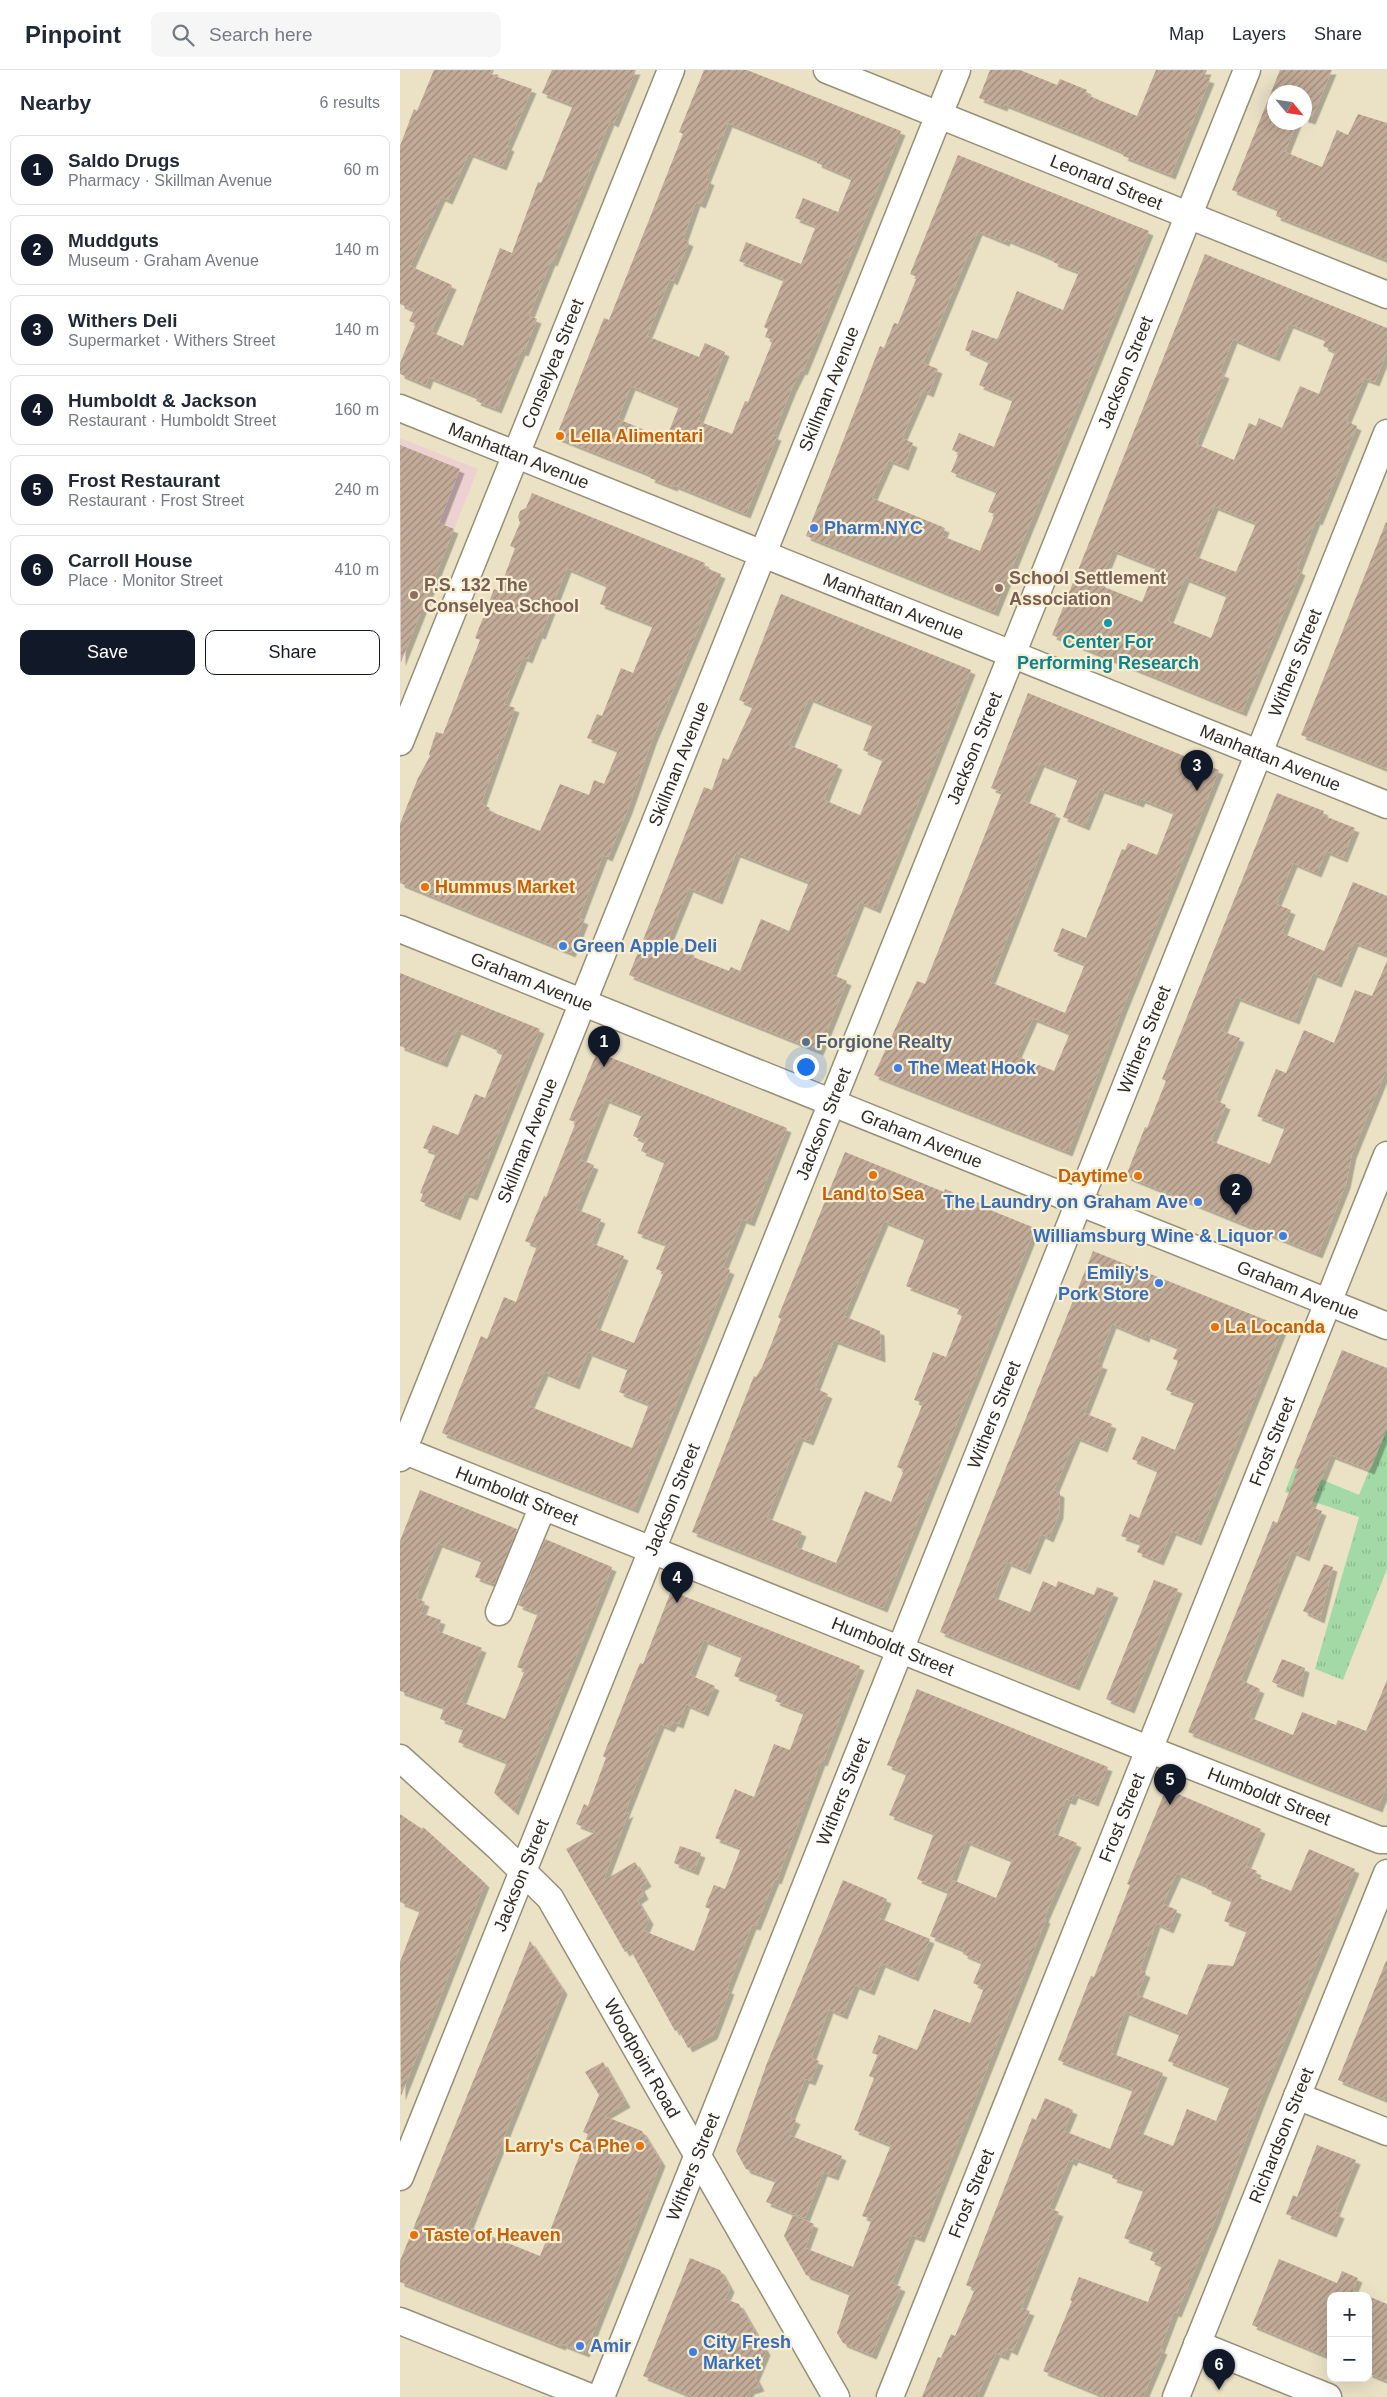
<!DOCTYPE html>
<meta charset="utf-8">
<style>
body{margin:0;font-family:Arial,sans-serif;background:#f6f6f7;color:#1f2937}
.controls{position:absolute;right:15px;bottom:15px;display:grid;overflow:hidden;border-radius:10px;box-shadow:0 5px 20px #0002}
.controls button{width:45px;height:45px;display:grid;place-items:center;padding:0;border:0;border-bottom:1px solid #e0e1e3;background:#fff;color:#1f2937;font:25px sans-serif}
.compass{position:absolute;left:867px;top:15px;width:45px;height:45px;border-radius:50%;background:#fff;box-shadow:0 5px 20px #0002;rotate:119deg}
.you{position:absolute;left:405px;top:996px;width:18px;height:18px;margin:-12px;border:4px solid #fff;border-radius:50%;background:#1a73e8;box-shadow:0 0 0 8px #1a73e833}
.badge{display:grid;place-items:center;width:32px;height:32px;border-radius:50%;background:#111827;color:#fff;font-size:16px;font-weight:700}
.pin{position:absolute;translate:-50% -41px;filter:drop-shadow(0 1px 2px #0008)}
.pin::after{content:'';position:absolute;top:26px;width:18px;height:15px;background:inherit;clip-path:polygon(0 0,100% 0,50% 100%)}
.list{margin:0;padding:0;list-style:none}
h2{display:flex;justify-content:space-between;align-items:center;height:65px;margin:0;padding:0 20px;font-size:21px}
h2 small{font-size:16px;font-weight:400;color:#747a83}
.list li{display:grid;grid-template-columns:32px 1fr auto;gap:15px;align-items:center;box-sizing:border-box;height:70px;margin:0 10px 10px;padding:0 10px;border:1px solid #e0e1e3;border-radius:10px}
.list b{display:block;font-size:19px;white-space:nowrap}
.list p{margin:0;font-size:16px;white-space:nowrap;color:#747a83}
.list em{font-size:16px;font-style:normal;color:#747a83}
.actions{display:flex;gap:10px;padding:15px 20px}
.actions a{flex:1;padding:11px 0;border:1px solid #111827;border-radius:10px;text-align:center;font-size:18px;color:#111827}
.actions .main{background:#111827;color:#fff}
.icon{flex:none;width:28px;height:28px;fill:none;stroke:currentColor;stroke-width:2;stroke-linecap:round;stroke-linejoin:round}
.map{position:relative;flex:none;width:987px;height:2327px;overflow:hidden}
header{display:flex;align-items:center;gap:30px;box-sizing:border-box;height:70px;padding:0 25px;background:#fff;border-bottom:1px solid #e0e1e3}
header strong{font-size:24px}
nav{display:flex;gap:28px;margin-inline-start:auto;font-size:18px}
.search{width:350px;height:45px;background:#f6f6f7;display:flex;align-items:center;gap:12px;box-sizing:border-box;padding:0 18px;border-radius:10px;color:#747a83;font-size:19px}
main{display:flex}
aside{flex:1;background:#fff}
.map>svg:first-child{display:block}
.education{fill:#ecd1d0}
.grass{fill:url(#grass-tufts)}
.building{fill:url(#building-hatch);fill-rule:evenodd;filter:url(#shadow)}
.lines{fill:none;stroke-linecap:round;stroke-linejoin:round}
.minor-casing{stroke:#978f75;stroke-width:29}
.minor{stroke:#fff;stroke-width:26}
.food-dot{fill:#e8710a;stroke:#f8efd3;stroke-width:2}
.shop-dot{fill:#3f7fe0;stroke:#f8efd3;stroke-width:2}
.education-dot{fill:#8d6e63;stroke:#f8efd3;stroke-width:2}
.culture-dot{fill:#0f9aa8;stroke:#f8efd3;stroke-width:2}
.service-dot{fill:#5c6f8a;stroke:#f8efd3;stroke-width:2}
.labels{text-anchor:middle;stroke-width:4.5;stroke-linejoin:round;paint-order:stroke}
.street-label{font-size:18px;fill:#2f2b21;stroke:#f8efd3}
.food-label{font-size:18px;font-weight:bold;fill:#c56008;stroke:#f8efd3;text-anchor:start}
.shop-label{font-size:18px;font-weight:bold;fill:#366cbe;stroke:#f8efd3;text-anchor:start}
.education-label{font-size:18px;font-weight:bold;fill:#785e54;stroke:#f8efd3;text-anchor:start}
.culture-label{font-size:18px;font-weight:bold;fill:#0d838f;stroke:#f8efd3}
.service-label{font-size:18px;font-weight:bold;fill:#4e5e75;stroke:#f8efd3;text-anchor:start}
</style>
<header>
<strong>Pinpoint</strong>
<div class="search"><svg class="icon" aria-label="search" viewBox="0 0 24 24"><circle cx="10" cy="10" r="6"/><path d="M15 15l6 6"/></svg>Search here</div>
<nav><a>Map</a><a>Layers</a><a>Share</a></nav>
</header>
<main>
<aside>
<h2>Nearby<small>6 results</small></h2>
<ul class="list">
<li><span class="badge">1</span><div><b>Saldo Drugs</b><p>Pharmacy · Skillman Avenue</p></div><em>60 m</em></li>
<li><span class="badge">2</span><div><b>Muddguts</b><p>Museum · Graham Avenue</p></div><em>140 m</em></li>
<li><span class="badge">3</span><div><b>Withers Deli</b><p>Supermarket · Withers Street</p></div><em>140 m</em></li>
<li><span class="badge">4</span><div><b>Humboldt &amp; Jackson</b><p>Restaurant · Humboldt Street</p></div><em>160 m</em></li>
<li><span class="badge">5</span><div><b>Frost Restaurant</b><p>Restaurant · Frost Street</p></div><em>240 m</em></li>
<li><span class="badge">6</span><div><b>Carroll House</b><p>Place · Monitor Street</p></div><em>410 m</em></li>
</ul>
<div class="actions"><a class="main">Save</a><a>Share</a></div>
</aside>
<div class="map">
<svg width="987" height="2327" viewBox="0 0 987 2327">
<defs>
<pattern id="grass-tufts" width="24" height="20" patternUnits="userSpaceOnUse" patternTransform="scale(1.25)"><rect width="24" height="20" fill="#a2d9a5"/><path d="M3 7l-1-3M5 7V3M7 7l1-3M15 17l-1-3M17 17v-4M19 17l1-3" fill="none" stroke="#8cba8e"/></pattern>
<pattern id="building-hatch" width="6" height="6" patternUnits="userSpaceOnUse" patternTransform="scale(1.25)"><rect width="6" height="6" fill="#c2ab98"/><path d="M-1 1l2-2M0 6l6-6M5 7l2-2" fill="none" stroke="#9e8b7c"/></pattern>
<filter id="shadow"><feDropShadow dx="4.5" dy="4.5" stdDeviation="0" flood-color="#0004"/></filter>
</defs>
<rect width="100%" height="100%" fill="#ebe2c6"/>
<path class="education" d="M0,368L78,399L1,592H0Z"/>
<path class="grass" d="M987,1357V1499L943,1610L915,1599L959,1447L885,1422L894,1398L959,1425Z"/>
<g class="building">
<path d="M34,0H94L92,5L132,19L107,76L110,77L102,96L69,83L48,130L41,127L10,196L52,215L31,262L63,276L100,178L112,183L138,112L141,113L173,35L142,23L152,0H236L214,53L210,51L153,192L151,191L129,246L137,249L124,282L121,281L97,339L76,331L78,327L29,307L26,315L0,304V293L16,254L9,251L14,240L0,234V76L14,39L17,41Z"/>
<path d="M304,0H347L501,61L403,301L401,300L392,318L373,365L377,366L346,444L274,415L273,417L250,408L251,405L156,367L204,248L209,250L247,155L283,64L279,62ZM328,53L418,90L417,93L452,108L438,142L403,128L395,148L416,156L401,194L346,172L339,191L384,209L364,257L368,259L365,267L373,270L348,332L345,331L332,364L298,351L325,282L305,273L299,287L247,266L270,209L273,211L289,172L283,169L296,132L301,134L310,111L306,109ZM231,316L279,336L266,369L218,349Z"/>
<path d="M590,0H620L657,15L660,9L687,20L685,24L737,46L756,0H807L804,7L810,9L771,105L723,86L725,83L690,68L604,34L603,37L579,28Z"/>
<path d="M880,0H932L911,50L904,48V22H874V52H897L885,82L922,97L937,60L948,65L958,44L987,53V190L876,146L878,139L832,120Z"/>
<path d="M558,85L749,161L594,542L406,466L480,276L484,278L494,253L498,254L517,207L510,204ZM578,161L605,172L606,169L654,189L653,192L679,202L663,240L617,221L598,268L596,269L572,260L565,280L589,291L579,315L613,329L594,377L559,363L552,380L559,383L551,402L597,421L588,442L595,444L580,481L542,466L545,458L472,428L489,390L504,396L513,373L502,368L523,320L529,323L538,299L523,293Z"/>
<path d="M805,184L987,258V281L975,312L964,308L946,351L957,356L918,451L916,450L897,499L901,501L842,642L652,565ZM889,254L926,269L923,276L935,282L919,324L900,316L882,358L859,348L856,356L849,353L834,390L796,374L825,304L820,302L833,269L875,287ZM814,436L856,453L836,502L794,486ZM713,480L756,497L742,532L699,515ZM785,508L827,525L811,568L768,551Z"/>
<path d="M0,375L60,399L39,453L54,459L1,592Z"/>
<path d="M132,423L305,493L304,497L321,504L252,670L228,739L208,787L203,785L179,848L184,850L171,883L0,813V754L18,708L30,686L29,684L36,662L43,664L80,570L75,568L85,543L94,519L99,521L115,478L110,476L120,453L118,447L120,441L126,438ZM167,498L207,515L200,534L253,555L233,603L221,598L202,646L197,644L187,668L218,680L204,714L194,710L189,725L160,714L140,761L89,741L90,738L81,734L115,638L104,634L123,587L128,589L138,564L141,565Z"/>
<path d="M986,452L987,453V699L901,665Z"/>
<path d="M381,524L571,600L476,839L460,832L445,870L431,904L447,911L419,981L229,905L304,717L312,720L323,688L328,690L353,636L339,630ZM409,628L473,654L463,680L483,689L460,745L424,730L438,695L389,675ZM336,783L409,812L389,861L361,849L340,901L331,897L329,901L288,885L290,881L267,872L289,818L318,830Z"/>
<path d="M628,623L819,700L722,940L668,1082L474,1005L517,911L525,914L602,722L591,718ZM640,693L678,708L663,747L685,756L700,719L739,733L741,729L774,742L757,785L728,773L725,780L722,779L686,868L662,858L653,881L685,894L665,943L590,912L656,744L624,731ZM633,948L670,963L654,1001L616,986Z"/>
<path d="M877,723L924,741L922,745L955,758L943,788L926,781L917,803L893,793L876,834L891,840L882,863L924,881L953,812L987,826V885L954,872L937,913L913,903L895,950L836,927L822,961L840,968L815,1030L826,1035L811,1071L870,1094L885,1057L857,1046L876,999L886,1003L904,960L934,973L955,920L972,926L987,891V998L952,1084L946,1114L918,1184L726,1106L745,1057L747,1058L766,1011L762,1009Z"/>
<path d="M0,903L140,959L73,1126L65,1123L56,1146L20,1131L23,1124L20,1123L36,1083L23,1078L33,1055L58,1065L75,1024L85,1028L103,983L92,978L93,976L57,960L43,993L0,976Z"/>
<path d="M197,982L387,1058L350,1152L342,1149L323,1197L330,1200L234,1439L42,1363L81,1266L87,1269L104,1227L116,1232L137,1176L125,1171L144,1126L146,1127L176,1052L169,1050ZM205,1029L242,1044L233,1066L245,1071L241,1081L265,1091L237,1163L266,1174L256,1199L264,1202L234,1273L195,1258L224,1186L191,1173L201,1149L176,1139L194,1095L181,1090ZM188,1282L228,1298L219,1322L249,1334L232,1378L129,1336L144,1302L175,1315Z"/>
<path d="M445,1082L544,1122L545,1119L584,1135L583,1137L635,1158L483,1538L292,1462L354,1306L356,1307L362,1297L371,1275L381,1249L378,1247ZM484,1151L525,1168L506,1216L560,1237L557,1244L562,1246L546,1287L533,1282L514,1330L523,1333L497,1397L504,1400L491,1432L465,1421L436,1493L396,1477L402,1462L367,1448L399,1367L409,1371L428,1324L415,1318L434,1270L481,1288L480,1261L444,1246Z"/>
<path d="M693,1181L883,1257L797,1471L772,1461L759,1491L737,1482L741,1473L721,1466L730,1444L739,1448L758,1400L732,1389L742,1366L775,1380L795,1331L766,1320L778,1291L773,1289L778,1277L746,1264L745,1268L712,1254L697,1293L703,1295L684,1343L712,1354L703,1378L676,1367L654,1420L660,1423L659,1444L649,1468L641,1464L626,1500L607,1492L593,1527L630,1542L643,1511L656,1517L658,1511L694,1525L697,1517L714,1523L675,1616L540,1562Z"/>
<path d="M942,1280L987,1298V1358L970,1400L931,1385L911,1434V1437L922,1441L905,1487L892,1481L841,1610L860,1619L849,1647L893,1665L902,1642L936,1655L938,1650L966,1661L987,1610V1715L978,1738L788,1662L873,1451L877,1453L898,1399L894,1398Z"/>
<path d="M20,1420L117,1459L94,1514L75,1507L82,1490L38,1473L16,1528L25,1532L21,1543L41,1550L37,1561L82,1578L61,1632L105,1649L125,1600L117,1597L138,1543L118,1535L145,1469L212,1497L114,1741L94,1723L107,1692L58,1672L64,1658L40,1649L44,1637L0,1621V1471Z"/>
<path d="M924,1494L933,1497L920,1549L903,1541Z"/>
<path d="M754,1510L778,1519L730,1639L706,1629Z"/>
<path d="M271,1521L460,1596L423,1692L421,1691L377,1810L375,1809L356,1856L352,1855L327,1919L330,1920L313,1965L288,1978L278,1959L275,1961L230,1879L225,1882L166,1779L196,1762L176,1754L184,1734L188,1736L206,1688L203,1686L231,1615L240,1593L243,1594ZM304,1570L342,1586L334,1606L368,1619L378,1624L375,1631L404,1642L390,1680L374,1674L354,1727L335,1719L315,1768L341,1778L325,1819L314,1815L305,1837L310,1839L294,1881L244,1861L249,1850L237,1830L244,1825L240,1817L247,1812L235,1792L203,1811L229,1742L224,1745L260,1654L270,1658L273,1652L279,1654L286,1634L304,1642L315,1616L290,1605Z"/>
<path d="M882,1589L905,1598L899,1623L872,1612Z"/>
<path d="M517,1619L708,1697L694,1732L674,1724L671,1731L666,1729L653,1763L677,1773L644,1848L646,1849L520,2168L511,2165L492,2213L501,2217L472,2285L443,2273L437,2263L450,2223L406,2205L384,2166L393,2145L414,2154L405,2178L453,2197L472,2149L462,2146L491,2075L454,2060L474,2008L469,2006L478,1985L472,1983L479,1965L517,1980L534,1939L570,1953L584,1918L573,1913L582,1892L563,1884L564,1880L530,1866L553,1810L596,1828L612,1790L566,1771L547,1821L517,1809L534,1763L489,1745L507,1703L487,1695Z"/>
<path d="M766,1719L861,1759L846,1796L857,1801L854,1806L891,1821L909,1779L955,1799L861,2029L816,2148L777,2243L774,2242L760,2279L763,2280L743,2327H706L643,2301L672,2231L670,2230L679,2207L748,2232L762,2195L750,2190L754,2180L724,2168L744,2119L712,2108L714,2103L674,2088L672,2092L669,2090L649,2138L659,2142L621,2238L630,2241L613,2281L607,2278L604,2286L596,2283L577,2327H522L538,2287L541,2288L551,2264L555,2266L575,2219L566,2215L632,2048L636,2050L645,2028L673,2040L664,2061L710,2079L733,2019L658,1990L691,1906L694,1907L730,1815L727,1814ZM777,1803L808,1816L807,1819L832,1830L824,1851L847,1860L833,1896L808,1894L787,1945L737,1925L746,1903L740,1900L756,1853L769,1859L777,1840L763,1834ZM725,1941L780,1963L768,1991L830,2016L816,2051L787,2039L773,2076L738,2062L763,2003L711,1983Z"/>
<path d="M0,1744L22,1759L23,1757L85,1813L1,2026L0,1892L20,1840L0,1832Z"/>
<path d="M280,1776L301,1783L294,1801L274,1793Z"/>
<path d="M443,1810L487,1829L479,1848L530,1869L514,1907L481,1893L470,1921L455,1915L443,1945L429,1939L411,1988L419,1991L411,2011L405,2009L390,2047L396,2050L389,2065L442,2086L434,2106L423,2102L405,2148L366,2132L376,2110L346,2099L336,2081L367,1993Z"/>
<path d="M130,1871L163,1920L68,2157L140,2186L188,2064L183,2062L199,2025L185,2002L203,1992L226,2033L204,2046L242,2061L261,2092L185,2283L162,2274L161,2276L0,2212V2191Z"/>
<path d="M986,1891H987V2030L938,2010Z"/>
<path d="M917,2075L956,2090L935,2142L940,2144L932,2163L886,2144L893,2125L897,2127Z"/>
<path d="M290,2188L320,2200L330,2218L325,2229L339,2234L366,2281L355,2307L360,2317L350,2320L347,2327H294L243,2306Z"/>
<path d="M879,2189L937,2213L942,2201L958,2208L953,2220L966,2226H931V2288L852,2255Z"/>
<path d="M968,2226L987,2234V2311L968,2303Z"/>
</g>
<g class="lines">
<defs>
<g id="minor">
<path id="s1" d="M427,0L987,225"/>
<path id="s2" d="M0,338L987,735"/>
<path id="s3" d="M0,672L271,0"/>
<path id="s4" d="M0,859L987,1256"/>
<path id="s5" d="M0,1379L748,1679L980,1770H987"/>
<path id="s6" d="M0,1388L557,0"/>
<path d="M99,1542L143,1436"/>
<path id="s7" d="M0,1688L98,1777L150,1828L436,2327"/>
<path d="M897,2026L987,2062"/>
<path id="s8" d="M0,2107L847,0"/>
<path d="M0,2251L190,2327"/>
<path d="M797,2274L928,2327"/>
<path id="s9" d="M201,2327L987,363"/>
<path id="s10" d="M490,2327L987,1085"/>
<path id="s11" d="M776,2327L987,1803"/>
</g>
</defs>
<use href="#minor" class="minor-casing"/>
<use href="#minor" class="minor"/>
</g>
<g class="food-dot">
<circle cx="160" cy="366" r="5"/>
<circle cx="25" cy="817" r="5"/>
<circle cx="473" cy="1105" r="5"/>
<circle cx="738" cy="1106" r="5"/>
<circle cx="815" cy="1257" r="5"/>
<circle cx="240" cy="2076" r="5"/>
<circle cx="14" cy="2165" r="5"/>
</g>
<g class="shop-dot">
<circle cx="414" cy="458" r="5"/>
<circle cx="163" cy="876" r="5"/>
<circle cx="498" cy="998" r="5"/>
<circle cx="798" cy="1132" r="5"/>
<circle cx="883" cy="1166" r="5"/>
<circle cx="759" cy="1213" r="5"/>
<circle cx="180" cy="2276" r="5"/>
<circle cx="293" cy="2282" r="5"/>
</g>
<g class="education-dot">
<circle cx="599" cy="518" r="5"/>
<circle cx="14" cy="525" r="5"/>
</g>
<circle class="culture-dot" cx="708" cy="553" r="5"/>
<circle class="service-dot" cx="406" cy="972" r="5"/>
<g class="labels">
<g class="street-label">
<text dy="6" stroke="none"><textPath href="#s1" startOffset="301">Leonard Street</textPath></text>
<text dy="6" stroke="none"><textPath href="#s3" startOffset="408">Conselyea Street</textPath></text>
<text dy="6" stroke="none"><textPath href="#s8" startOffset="1945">Jackson Street</textPath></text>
<text dy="6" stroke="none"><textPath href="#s6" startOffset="1152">Skillman Avenue</textPath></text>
<text dy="6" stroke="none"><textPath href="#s2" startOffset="128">Manhattan Avenue</textPath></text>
<text dy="6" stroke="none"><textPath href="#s2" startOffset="532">Manhattan Avenue</textPath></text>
<text dy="6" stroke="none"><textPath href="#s9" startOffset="1868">Withers Street</textPath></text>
<text dy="6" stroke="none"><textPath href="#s8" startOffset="1540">Jackson Street</textPath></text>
<text dy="6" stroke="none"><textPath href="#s2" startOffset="938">Manhattan Avenue</textPath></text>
<text dy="6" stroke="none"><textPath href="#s6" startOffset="748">Skillman Avenue</textPath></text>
<text dy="6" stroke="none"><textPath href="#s4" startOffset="142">Graham Avenue</textPath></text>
<text dy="6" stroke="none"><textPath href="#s9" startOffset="1462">Withers Street</textPath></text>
<text dy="6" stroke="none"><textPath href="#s8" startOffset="1135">Jackson Street</textPath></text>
<text dy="6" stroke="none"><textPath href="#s4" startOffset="562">Graham Avenue</textPath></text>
<text dy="6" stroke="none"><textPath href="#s6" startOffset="342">Skillman Avenue</textPath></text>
<text dy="6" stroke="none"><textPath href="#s4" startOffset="968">Graham Avenue</textPath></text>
<text dy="6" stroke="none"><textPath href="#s9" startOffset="1058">Withers Street</textPath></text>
<text dy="6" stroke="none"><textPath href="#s10" startOffset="1029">Frost Street</textPath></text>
<text dy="6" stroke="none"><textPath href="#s5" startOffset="126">Humboldt Street</textPath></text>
<text dy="6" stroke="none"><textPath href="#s8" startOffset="730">Jackson Street</textPath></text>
<text dy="6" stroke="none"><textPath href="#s5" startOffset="531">Humboldt Street</textPath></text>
<text dy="6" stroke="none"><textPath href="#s9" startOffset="652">Withers Street</textPath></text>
<text dy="6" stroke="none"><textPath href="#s5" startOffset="936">Humboldt Street</textPath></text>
<text dy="6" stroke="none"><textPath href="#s10" startOffset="624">Frost Street</textPath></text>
<text dy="6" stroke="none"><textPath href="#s8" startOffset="325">Jackson Street</textPath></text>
<text dy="6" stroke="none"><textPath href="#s7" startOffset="390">Woodpoint Road</textPath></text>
<text dy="6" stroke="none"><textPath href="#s11" startOffset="282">Richardson Street</textPath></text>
<text dy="6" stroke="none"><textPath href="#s9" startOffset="248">Withers Street</textPath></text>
<text dy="6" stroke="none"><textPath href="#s10" startOffset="219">Frost Street</textPath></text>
</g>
<g class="food-label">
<text x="170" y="372">Lella Alimentari</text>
<text x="35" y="823">Hummus Market</text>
<text x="728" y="1112" text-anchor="end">Daytime</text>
<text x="473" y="1130" text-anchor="middle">Land to Sea</text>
<text x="825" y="1263">La Locanda</text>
<text x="230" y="2082" text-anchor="end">Larry's Ca Phe</text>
<text x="24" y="2171">Taste of Heaven</text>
</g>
<g class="shop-label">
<text x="424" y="464">Pharm.NYC</text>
<text x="173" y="882">Green Apple Deli</text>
<text x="508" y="1004">The Meat Hook</text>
<text x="788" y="1138" text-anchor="end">The Laundry on Graham Ave</text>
<text x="873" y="1172" text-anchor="end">Williamsburg Wine &amp; Liquor</text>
<text x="749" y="1209" text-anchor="end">Emily's<tspan x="749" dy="21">Pork Store</tspan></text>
<text x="303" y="2278">City Fresh<tspan x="303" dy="21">Market</tspan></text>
<text x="190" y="2282">Amir</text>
</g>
<g class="education-label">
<text x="609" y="514">School Settlement<tspan x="609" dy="21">Association</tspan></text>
<text x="24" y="521">P.S. 132 The<tspan x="24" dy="21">Conselyea School</tspan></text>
</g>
<g class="culture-label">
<text x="708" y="578">Center For<tspan x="708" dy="21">Performing Research</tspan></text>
</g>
<g class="service-label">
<text x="416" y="978">Forgione Realty</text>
</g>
</g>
</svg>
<div class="controls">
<button>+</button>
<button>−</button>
</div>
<svg class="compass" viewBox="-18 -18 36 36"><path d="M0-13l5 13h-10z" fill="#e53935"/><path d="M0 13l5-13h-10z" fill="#747a83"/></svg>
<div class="you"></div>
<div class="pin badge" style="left:204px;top:997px">1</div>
<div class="pin badge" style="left:836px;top:1145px">2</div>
<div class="pin badge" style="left:797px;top:721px">3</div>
<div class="pin badge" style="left:277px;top:1533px">4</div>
<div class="pin badge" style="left:770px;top:1735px">5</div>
<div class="pin badge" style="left:819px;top:2320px">6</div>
</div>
</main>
